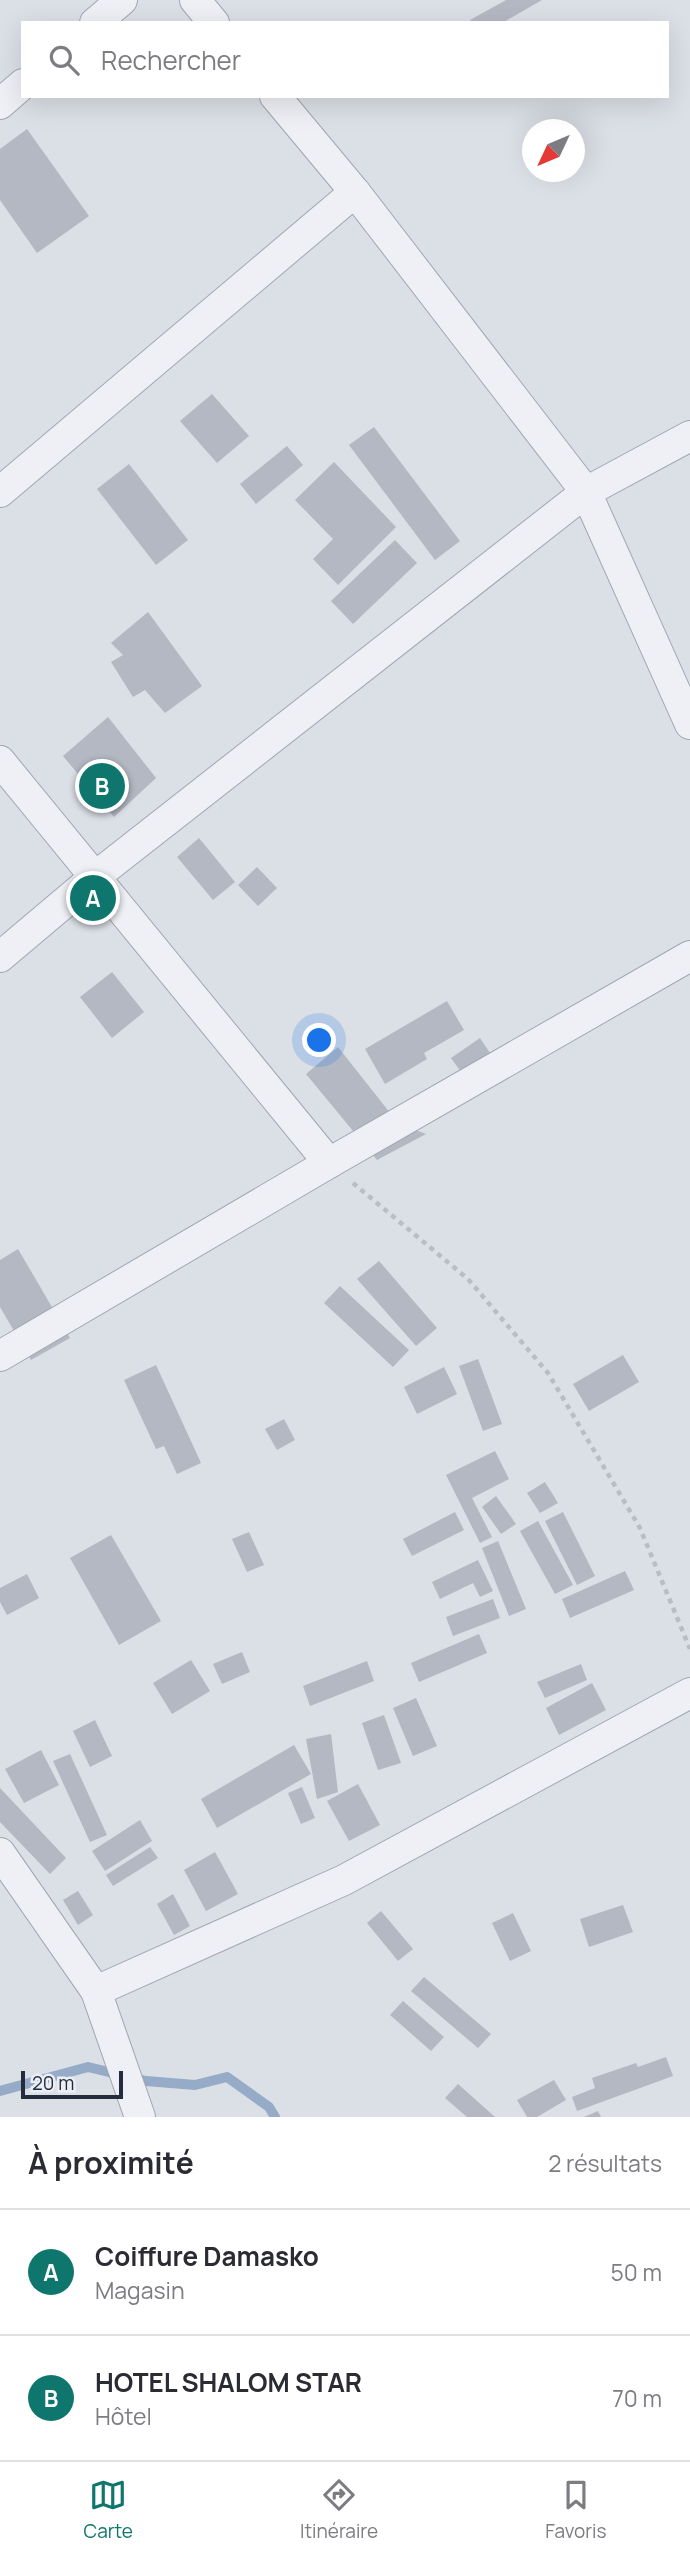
<!DOCTYPE html>
<html lang="fr">
<meta charset="utf-8">
<style>
body{margin:0;font-family:Manrope,sans-serif;background:#f2f2f3;color:#2b2b33}
.compass{position:absolute;left:522px;top:119px;width:63px;height:63px;border-radius:50%;background:#fff;box-shadow:0 7px 28px #0002;rotate:226deg}
.scale{position:absolute;left:21px;bottom:18px;width:102px;box-sizing:border-box;padding-left:7px;border:4px solid #252c3d;border-top:0;font-size:19px;line-height:24px;white-space:nowrap;color:#252c3d;-webkit-text-stroke:5px #ebeef4;paint-order:stroke}
.you{position:absolute;left:320px;top:1041px;width:24px;height:24px;margin:-18px;border:5px solid #fff;border-radius:50%;background:#1a73e8;box-shadow:0 0 0 10px #1a73e833}
.badge{display:grid;place-items:center;width:46px;height:46px;border-radius:50%;background:#0f766e;color:#fff;font-size:23px;font-weight:700}
.pin{position:absolute;translate:-50% -50%;border:4px solid #fff;box-shadow:0 2px 7px #0006}
.list{margin:0;padding:0;list-style:none}
h2{display:flex;justify-content:space-between;align-items:center;height:91px;margin:0;padding:0 28px;font-size:30px}
h2 small{font-size:23px;font-weight:400;color:#7c7c81}
.list li{display:grid;grid-template-columns:46px 1fr auto;gap:21px;align-items:center;box-sizing:border-box;height:126px;padding:0 28px;border-top:2px solid #e1e1e2}
.list b{display:block;font-size:26px;white-space:nowrap}
.list p{margin:0;font-size:23px;white-space:nowrap;color:#7c7c81}
.list em{font-size:23px;font-style:normal;color:#7c7c81}
.icon{flex:none;width:38px;height:38px;fill:none;stroke:currentColor;stroke-width:2;stroke-linecap:round;stroke-linejoin:round}
.map{position:relative;flex:none;width:690px;height:2117px;overflow:hidden}
.search{position:absolute;background:#fff;box-shadow:0 7px 28px #0002;left:21px;right:21px;top:21px;height:77px;display:flex;align-items:center;gap:18px;box-sizing:border-box;padding:0 24px;border-radius:0px;color:#7c7c81;font-size:26px}
.sheet{height:343px;background:#fff}
nav{display:flex;justify-content:space-around;align-items:center;box-sizing:border-box;height:98px;border-top:2px solid #e1e1e2;background:#fff;font-size:19px;color:#7c7c81}
nav a{display:grid;justify-items:center;gap:4px}
nav .on{color:#0f766e}
.map>svg:first-child{display:block}
.lines{fill:none;stroke-linecap:round;stroke-linejoin:round}
.stream{stroke:#95abc8;stroke-width:10}
.building{fill:#b3b8c3}
.street-casing{stroke:#a1a6b0;stroke-width:32}
.path{stroke:#babdc5;stroke-width:4.5;stroke-dasharray:5 5;stroke-linecap:butt}
.street{stroke:#eef0f5;stroke-width:30}
</style>
<div class="map">
<svg width="690" height="2117" viewBox="0 0 690 2117">
<rect width="100%" height="100%" fill="#dbdfe6"/>
<g class="lines">
<path class="stream" d="M0,2091L88,2067L146,2081L195,2085L227,2077L269,2107L275,2117"/>
</g>
<g class="building">
<path d="M506,0H542L502,23H472L470,20Z"/>
<path d="M27,129L89,216L37,253L0,200V149Z"/>
<path d="M212,394L249,436L217,463L180,421Z"/>
<path d="M374,427L460,541L435,560L349,445Z"/>
<path d="M287,446L303,465L256,504L240,484Z"/>
<path d="M334,462L396,527L338,585L313,559L333,539L295,500Z"/>
<path d="M129,464L188,540L156,565L97,489Z"/>
<path d="M395,540L417,563L353,624L331,601Z"/>
<path d="M148,612L202,686L165,713L145,690L133,697L111,662L123,655L111,643Z"/>
<path d="M108,717L156,778L114,817L63,756Z"/>
<path d="M199,838L235,882L213,900L177,857Z"/>
<path d="M257,867L277,888L258,906L238,885Z"/>
<path d="M112,972L144,1012L112,1038L80,997Z"/>
<path d="M447,1001L464,1030L424,1053L427,1059L385,1084L365,1049Z"/>
<path d="M480,1038L504,1074L476,1093L451,1058Z"/>
<path d="M338,1047L398,1123L426,1134L377,1160L306,1074Z"/>
<path d="M18,1249L70,1338L31,1360L0,1307V1260Z"/>
<path d="M379,1261L437,1328L416,1346L357,1279Z"/>
<path d="M340,1286L409,1350L393,1367L324,1303Z"/>
<path d="M623,1355L639,1382L589,1411L573,1384Z"/>
<path d="M478,1359L502,1424L483,1431L459,1366Z"/>
<path d="M156,1365L201,1463L177,1474L164,1446L156,1449L124,1380Z"/>
<path d="M444,1367L457,1394L417,1414L404,1387Z"/>
<path d="M284,1419L295,1440L277,1450L265,1429Z"/>
<path d="M495,1451L509,1479L472,1498L492,1537L480,1543L446,1475Z"/>
<path d="M545,1482L558,1503L540,1513L527,1493Z"/>
<path d="M496,1496L516,1524L501,1534L482,1507Z"/>
<path d="M455,1512L464,1530L412,1556L403,1539Z"/>
<path d="M563,1512L595,1576L577,1585L545,1521Z"/>
<path d="M538,1521L573,1585L555,1594L520,1531Z"/>
<path d="M249,1532L264,1565L247,1572L232,1539Z"/>
<path d="M111,1535L161,1621L119,1645L70,1558Z"/>
<path d="M498,1541L526,1609L509,1616L482,1548Z"/>
<path d="M478,1560L493,1591L480,1597L473,1583L440,1599L432,1582Z"/>
<path d="M625,1571L634,1590L570,1618L562,1599Z"/>
<path d="M27,1574L39,1598L7,1615L0,1602V1588Z"/>
<path d="M493,1599L500,1618L453,1636L446,1617Z"/>
<path d="M479,1634L487,1653L419,1682L411,1663Z"/>
<path d="M242,1652L250,1672L222,1684L213,1664Z"/>
<path d="M191,1660L210,1691L172,1714L153,1683Z"/>
<path d="M367,1661L374,1681L310,1706L303,1686Z"/>
<path d="M581,1664L587,1680L545,1698L537,1682Z"/>
<path d="M592,1683L606,1710L559,1735L546,1708Z"/>
<path d="M416,1698L437,1746L413,1756L393,1708Z"/>
<path d="M384,1715L401,1763L378,1770L362,1723Z"/>
<path d="M95,1720L112,1756L90,1767L73,1731Z"/>
<path d="M331,1734L338,1792L317,1799L306,1739Z"/>
<path d="M294,1745L311,1774L217,1828L201,1799Z"/>
<path d="M41,1750L59,1785L24,1803L5,1769Z"/>
<path d="M70,1754L107,1835L90,1842L53,1761Z"/>
<path d="M358,1784L380,1825L349,1841L327,1801Z"/>
<path d="M302,1787L315,1818L301,1824L288,1793Z"/>
<path d="M0,1788L66,1858L50,1874L0,1822Z"/>
<path d="M140,1820L152,1841L105,1871L92,1851Z"/>
<path d="M150,1847L158,1858L113,1886L106,1875Z"/>
<path d="M215,1852L238,1894L206,1911L184,1870Z"/>
<path d="M78,1891L93,1915L78,1925L63,1900Z"/>
<path d="M173,1894L190,1926L174,1935L157,1904Z"/>
<path d="M623,1905L633,1932L589,1947L580,1919Z"/>
<path d="M381,1911L413,1949L398,1961L367,1923Z"/>
<path d="M513,1913L531,1951L510,1961L492,1923Z"/>
<path d="M424,1977L491,2034L478,2048L411,1991Z"/>
<path d="M403,2001L444,2037L431,2051L390,2015Z"/>
<path d="M666,2057L673,2076L577,2111L572,2097L595,2088L592,2078L636,2063L638,2067Z"/>
<path d="M554,2080L566,2100L537,2117H527L517,2100Z"/>
<path d="M458,2084L495,2117H467L445,2098Z"/>
<path d="M598,2111L601,2117H584Z"/>
</g>
<g class="lines">
<defs>
<g id="street">
<path d="M195,0L214,23"/>
<path d="M95,23L122,0"/>
<path d="M275,96L355,192L586,492L690,724"/>
<path d="M0,104L23,84"/>
<path d="M0,492L355,192"/>
<path d="M0,761L329,1163"/>
<path d="M0,957L96,876L586,492L690,436"/>
<path d="M0,1356L329,1163L690,956"/>
<path d="M0,1853L96,1991L344,1880L690,1693"/>
<path d="M96,1991L140,2117"/>
</g>
</defs>
<use href="#street" class="street-casing"/>
<path class="path" d="M353,1183L468,1279L548,1373L640,1528L690,1649"/>
<use href="#street" class="street"/>
</g>
</svg>
<svg class="compass" viewBox="-18 -18 36 36"><path d="M0-13l5 13h-10z" fill="#e53935"/><path d="M0 13l5-13h-10z" fill="#7c7c81"/></svg>
<div class="scale">20 m</div>
<div class="you"></div>
<div class="pin badge" style="left:93px;top:898px">A</div>
<div class="pin badge" style="left:102px;top:786px">B</div>
<div class="search"><svg class="icon" aria-label="search" viewBox="0 0 24 24"><circle cx="10" cy="10" r="6"/><path d="M15 15l6 6"/></svg>Rechercher</div>
</div>
<section class="sheet">
<h2>À proximité<small>2 résultats</small></h2>
<ul class="list">
<li><span class="badge">A</span><div><b>Coiffure Damasko</b><p>Magasin</p></div><em>50 m</em></li>
<li><span class="badge">B</span><div><b>HOTEL SHALOM STAR</b><p>Hôtel</p></div><em>70 m</em></li>
</ul>
</section>
<nav>
<a class="on"><svg class="icon" aria-label="map" viewBox="0 0 24 24"><path d="M3 6l6-2 6 2 6-2v14l-6 2-6-2-6 2zM9 4v14M15 6v14"/></svg>Carte</a>
<a><svg class="icon" aria-label="directions" viewBox="0 0 24 24"><path d="M12 3l9 9-9 9-9-9zM9 14v-3h6M13 9l2 2-2 2"/></svg>Itinéraire</a>
<a><svg class="icon" aria-label="saved" viewBox="0 0 24 24"><path d="M7 4h10v16l-5-4-5 4z"/></svg>Favoris</a>
</nav>
